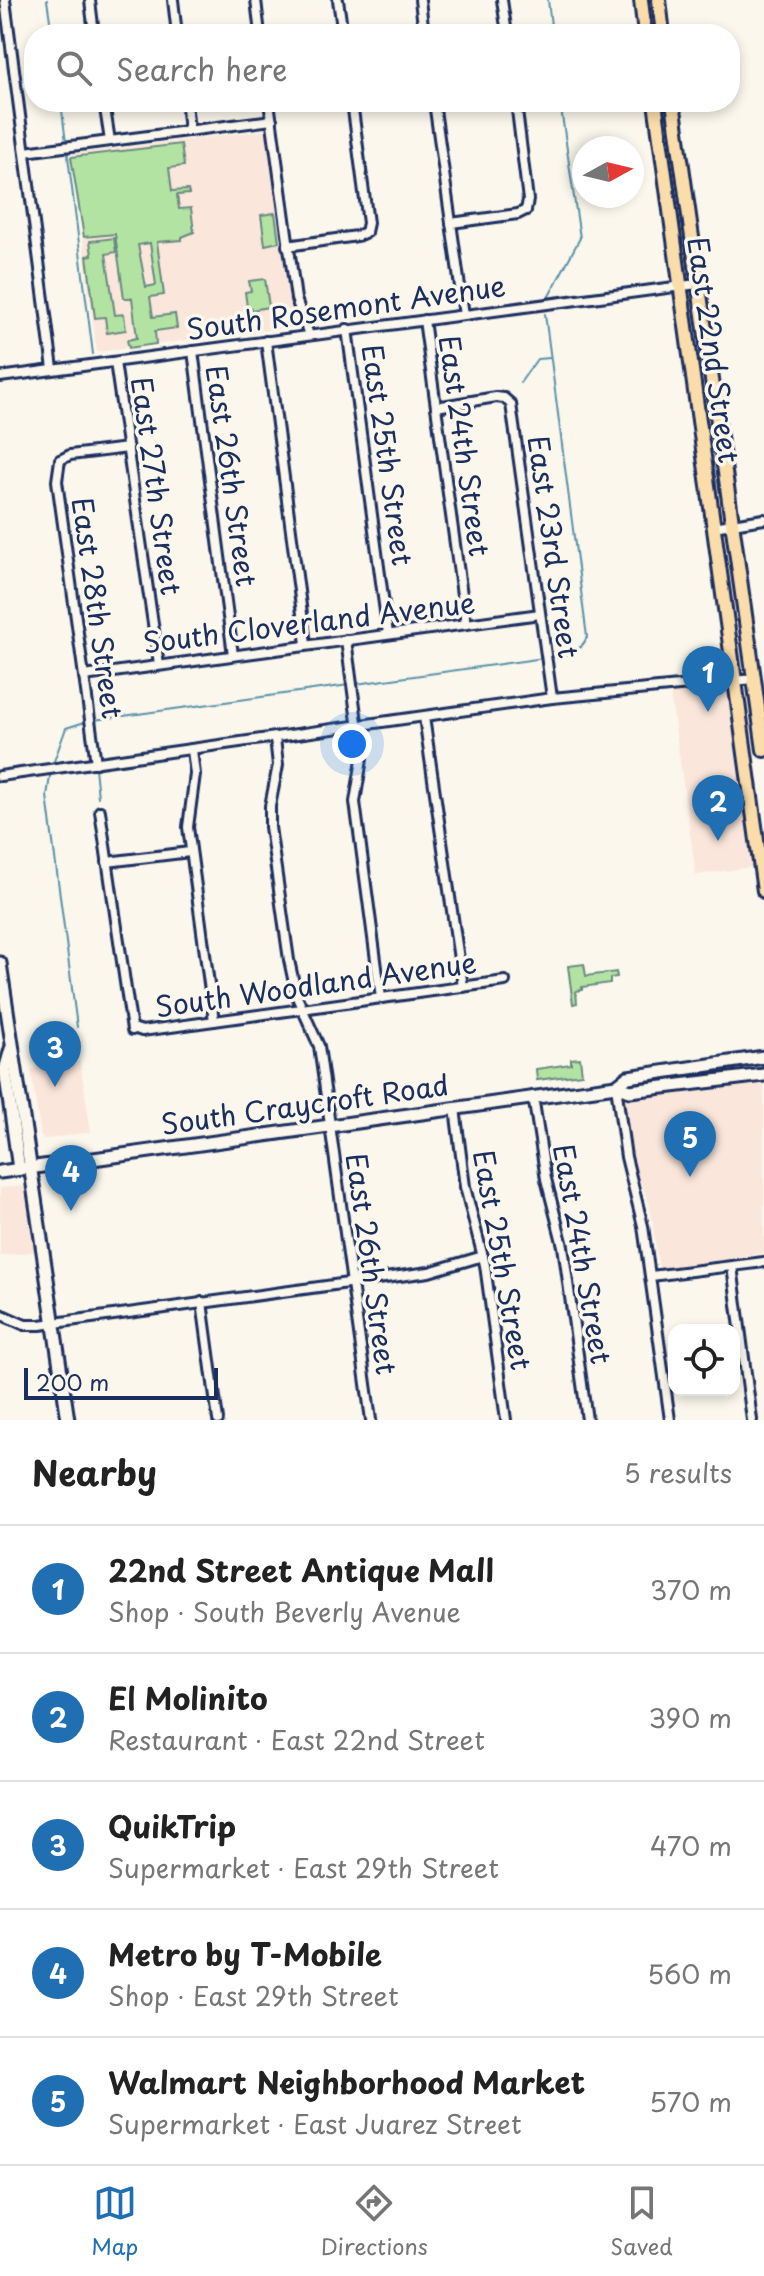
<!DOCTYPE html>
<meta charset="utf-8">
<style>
body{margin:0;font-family:"Playpen Sans",sans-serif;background:#f2f2f2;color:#222}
.controls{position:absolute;right:24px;bottom:24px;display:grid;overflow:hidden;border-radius:16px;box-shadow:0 4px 12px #0003}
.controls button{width:72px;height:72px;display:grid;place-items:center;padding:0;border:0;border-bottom:2px solid #e0e0e0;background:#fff;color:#222;font:40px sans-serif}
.compass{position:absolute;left:572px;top:136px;width:72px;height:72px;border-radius:50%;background:#fff;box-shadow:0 4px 12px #0003;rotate:82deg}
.scale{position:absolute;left:24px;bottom:20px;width:194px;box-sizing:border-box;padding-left:8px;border:4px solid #1b2f5e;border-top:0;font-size:22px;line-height:28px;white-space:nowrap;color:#1b2f5e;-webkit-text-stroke:6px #fbf7ec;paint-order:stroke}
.you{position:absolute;left:352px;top:744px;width:28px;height:28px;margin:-20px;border:6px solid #fff;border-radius:50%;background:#1a73e8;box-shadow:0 0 0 12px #1a73e833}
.badge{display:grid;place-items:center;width:52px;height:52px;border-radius:50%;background:#1f6fb2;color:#fff;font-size:26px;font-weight:700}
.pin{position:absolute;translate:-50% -66px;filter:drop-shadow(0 2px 4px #0008)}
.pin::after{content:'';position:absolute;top:42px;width:28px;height:24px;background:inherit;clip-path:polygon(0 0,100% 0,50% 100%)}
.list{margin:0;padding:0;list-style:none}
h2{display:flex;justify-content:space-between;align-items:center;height:104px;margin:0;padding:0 32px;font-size:34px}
h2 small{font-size:26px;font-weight:400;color:#767676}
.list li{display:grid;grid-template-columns:52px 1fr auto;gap:24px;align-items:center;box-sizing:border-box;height:128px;padding:0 32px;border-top:2px solid #e0e0e0}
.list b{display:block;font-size:30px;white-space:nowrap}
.list p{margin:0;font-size:26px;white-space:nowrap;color:#767676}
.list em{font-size:26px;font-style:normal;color:#767676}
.icon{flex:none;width:44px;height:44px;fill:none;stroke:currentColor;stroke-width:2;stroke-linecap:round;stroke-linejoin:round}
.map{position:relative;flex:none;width:764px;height:1420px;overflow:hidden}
.search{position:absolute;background:#fff;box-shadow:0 4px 12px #0003;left:24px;right:24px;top:24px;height:88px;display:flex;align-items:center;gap:20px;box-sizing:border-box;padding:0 28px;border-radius:32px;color:#767676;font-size:30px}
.sheet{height:744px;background:#fff}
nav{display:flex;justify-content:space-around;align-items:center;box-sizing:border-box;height:112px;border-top:2px solid #e0e0e0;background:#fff;font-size:22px;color:#767676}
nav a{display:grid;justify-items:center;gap:4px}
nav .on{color:#1f6fb2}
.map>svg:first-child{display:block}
.built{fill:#fae6db}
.green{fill:#b3e3a3;stroke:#678980;stroke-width:2;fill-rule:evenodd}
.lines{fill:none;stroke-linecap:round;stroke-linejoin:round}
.stream{stroke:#5991aa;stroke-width:2}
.street-casing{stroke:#1b2f5e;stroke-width:14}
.secondary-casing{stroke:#1b2f5e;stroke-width:17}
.primary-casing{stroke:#1b2f5e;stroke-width:18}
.street{stroke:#fbf7ec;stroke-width:8}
.secondary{stroke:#fbf7ec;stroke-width:11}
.primary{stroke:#fbddab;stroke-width:12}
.labels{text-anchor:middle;stroke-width:7;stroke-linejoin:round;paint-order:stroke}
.street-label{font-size:28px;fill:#1b2f5e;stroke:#fbf7ec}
</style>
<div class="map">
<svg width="764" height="1420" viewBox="0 0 764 1420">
<rect width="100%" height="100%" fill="#fbf7ec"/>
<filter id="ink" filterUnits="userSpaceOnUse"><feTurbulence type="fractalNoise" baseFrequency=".0125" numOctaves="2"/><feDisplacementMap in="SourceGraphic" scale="16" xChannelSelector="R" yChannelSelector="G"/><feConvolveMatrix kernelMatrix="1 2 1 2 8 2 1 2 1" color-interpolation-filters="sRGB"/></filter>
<g filter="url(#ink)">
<g class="built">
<path d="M266,130L288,296L297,326L97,352L72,154Z"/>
<path d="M724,684L728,688L752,867L696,875L670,691Z"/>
<path d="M80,1062L91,1132L45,1139L41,1137L31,1069Z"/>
<path d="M764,1079V1253L659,1269L650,1205L634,1167L624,1096Z"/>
<path d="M18,1186L26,1188L38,1251L0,1256V1188Z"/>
</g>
<g class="green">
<path d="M181,144L184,166L169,168L172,191L188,190L189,194L177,195L179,209L191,208L194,232L182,237V240L157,242L164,295L150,297L153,317L175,314L177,328L155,331L156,344L129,348L127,340L137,338L132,298H124L115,234L84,237L71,157ZM150,243L156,285L146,287L138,245Z"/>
<path d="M275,213L279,242L265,245L261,215Z"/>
<path d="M114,238L116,252L106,254L115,315L124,314L126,330L107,333L105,317L95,318L87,256L92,255L90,241Z"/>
<path d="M265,279L269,307L251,310V307H247L245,292L251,291L249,281Z"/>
<path d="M584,964L586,976L616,972L617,977L610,978V983L582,987V990L576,991L577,1003L573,1004L568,966Z"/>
<path d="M580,1058L582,1074L537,1080L536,1069L571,1064V1059Z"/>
</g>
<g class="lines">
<g class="stream">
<path d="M47,0L52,34"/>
<path d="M548,0L552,34"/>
<path d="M61,102L66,143"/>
<path d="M67,149L93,354"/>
<path d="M548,298L580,238L560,102"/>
<path d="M545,314L587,637C580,654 566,655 550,657"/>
<path d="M520,383L537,359L550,358"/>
<path d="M356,684L544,658"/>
<path d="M94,720L349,685"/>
<path d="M53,764L66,728L88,721"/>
<path d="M95,768L98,797"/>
<path d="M51,770L47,796L77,1027"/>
</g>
<defs>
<g id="street">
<path d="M5,0L53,369"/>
<path d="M90,0L94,34"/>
<path d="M173,0L177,34"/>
<path d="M256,0L260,34"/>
<path d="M338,0L343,34"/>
<path d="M420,0L424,34"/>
<path d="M502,0L507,34"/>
<path d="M104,102L110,141"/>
<path d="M186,102L189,131"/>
<path d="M269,102L296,299L309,335"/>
<path d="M352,102L368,223L366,232"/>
<path d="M434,102L464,315"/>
<path d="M516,102L528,200L526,210"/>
<path d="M25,152L272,120"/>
<path d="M451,223L518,214L526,210"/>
<path d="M287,246L357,236L366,232"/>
<path d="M424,320L466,624"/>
<path d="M347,329L388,634"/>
<path d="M266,341L306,644"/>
<path d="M193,351L233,655"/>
<path d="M115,362L159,665"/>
<path d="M0,377L697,284"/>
<path d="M436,407L496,397L504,398L511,404L552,698"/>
<path d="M60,460L57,481L96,763"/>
<path d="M60,460L70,455L128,448"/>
<path d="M713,527L764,519"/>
<path d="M346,640L362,759L355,802L381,998"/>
<path d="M84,676L540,614"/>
<path d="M424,717L463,987"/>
<path d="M275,738L278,765L270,806V827L289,960L297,997L319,1046L371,1420"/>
<path d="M192,750L195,774L188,827L214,1021"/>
<path d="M0,776L552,698L754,679"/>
<path d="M100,811L132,1030"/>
<path d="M107,862L190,852"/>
<path d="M133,1028L142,1031L505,981"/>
<path d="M616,1086L626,1157L643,1226L670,1420"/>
<path d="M533,1096L546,1179L563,1246L587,1420"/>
<path d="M455,1108L465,1187L485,1265L506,1420"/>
<path d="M732,1266L752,1420"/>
<path d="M651,1276L764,1262"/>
<path d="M202,1302L218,1420"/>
<path d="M0,1314L25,1325H40L429,1272L483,1256"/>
</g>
<g id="secondary">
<path d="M0,963L68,1420"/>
<path d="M11,1049L5,1070L19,1169"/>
<path d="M616,1086L630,1091L764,1075"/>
<path d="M0,1172L616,1086L628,1077L764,1057"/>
</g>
<g id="primary">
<path d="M641,0L645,34"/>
<path d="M659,0L663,34"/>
<path d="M655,102L764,891"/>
<path d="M673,102L764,750"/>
</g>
</defs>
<use href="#street" class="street-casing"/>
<use href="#secondary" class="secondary-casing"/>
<use href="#primary" class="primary-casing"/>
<use href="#street" class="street"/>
<use href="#secondary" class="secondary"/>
<use href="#primary" class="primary"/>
</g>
</g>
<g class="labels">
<g class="street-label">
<text transform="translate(346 308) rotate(-8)" y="10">South Rosemont Avenue</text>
<text transform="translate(713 350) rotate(82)" y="10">East 22nd Street</text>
<text transform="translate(464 446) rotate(82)" y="10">East 24th Street</text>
<text transform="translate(387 455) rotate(82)" y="10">East 25th Street</text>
<text transform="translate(231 476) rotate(82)" y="10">East 26th Street</text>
<text transform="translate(156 486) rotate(82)" y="10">East 27th Street</text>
<text transform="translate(553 547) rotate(82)" y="10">East 23rd Street</text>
<text transform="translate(97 608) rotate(82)" y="10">East 28th Street</text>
<text transform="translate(309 623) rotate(-7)" y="10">South Cloverland Avenue</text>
<text transform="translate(316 985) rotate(-8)" y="10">South Woodland Avenue</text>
<text transform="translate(305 1105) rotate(-8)" y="10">South Craycroft Road</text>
<text transform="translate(582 1254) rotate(80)" y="10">East 24th Street</text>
<text transform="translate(502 1260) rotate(80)" y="10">East 25th Street</text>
<text transform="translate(371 1264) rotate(82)" y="10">East 26th Street</text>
</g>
</g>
</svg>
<div class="controls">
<button><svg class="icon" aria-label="locate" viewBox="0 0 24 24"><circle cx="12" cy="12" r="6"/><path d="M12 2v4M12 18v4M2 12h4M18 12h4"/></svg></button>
</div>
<svg class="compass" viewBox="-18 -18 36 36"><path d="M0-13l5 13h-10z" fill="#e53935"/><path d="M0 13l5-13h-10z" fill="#767676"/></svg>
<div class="scale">200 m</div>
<div class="you"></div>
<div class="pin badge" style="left:708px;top:712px">1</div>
<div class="pin badge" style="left:718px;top:841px">2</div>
<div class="pin badge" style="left:55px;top:1087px">3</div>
<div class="pin badge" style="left:71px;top:1211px">4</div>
<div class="pin badge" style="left:690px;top:1177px">5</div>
<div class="search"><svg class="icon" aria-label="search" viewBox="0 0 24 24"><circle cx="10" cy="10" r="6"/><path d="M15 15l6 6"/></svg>Search here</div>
</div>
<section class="sheet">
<h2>Nearby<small>5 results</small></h2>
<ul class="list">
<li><span class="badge">1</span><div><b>22nd Street Antique Mall</b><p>Shop · South Beverly Avenue</p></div><em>370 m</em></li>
<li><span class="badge">2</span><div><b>El Molinito</b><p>Restaurant · East 22nd Street</p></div><em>390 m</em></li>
<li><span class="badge">3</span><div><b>QuikTrip</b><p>Supermarket · East 29th Street</p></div><em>470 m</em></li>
<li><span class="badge">4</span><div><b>Metro by T-Mobile</b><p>Shop · East 29th Street</p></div><em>560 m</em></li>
<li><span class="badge">5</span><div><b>Walmart Neighborhood Market</b><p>Supermarket · East Juarez Street</p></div><em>570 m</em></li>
</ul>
</section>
<nav>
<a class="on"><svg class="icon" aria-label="map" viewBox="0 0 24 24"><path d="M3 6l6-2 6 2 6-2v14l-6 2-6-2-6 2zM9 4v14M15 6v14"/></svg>Map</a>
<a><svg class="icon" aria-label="directions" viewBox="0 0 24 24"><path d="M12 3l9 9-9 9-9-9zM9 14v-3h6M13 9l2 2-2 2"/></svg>Directions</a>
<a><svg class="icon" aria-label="saved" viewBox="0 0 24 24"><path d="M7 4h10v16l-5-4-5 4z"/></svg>Saved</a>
</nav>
